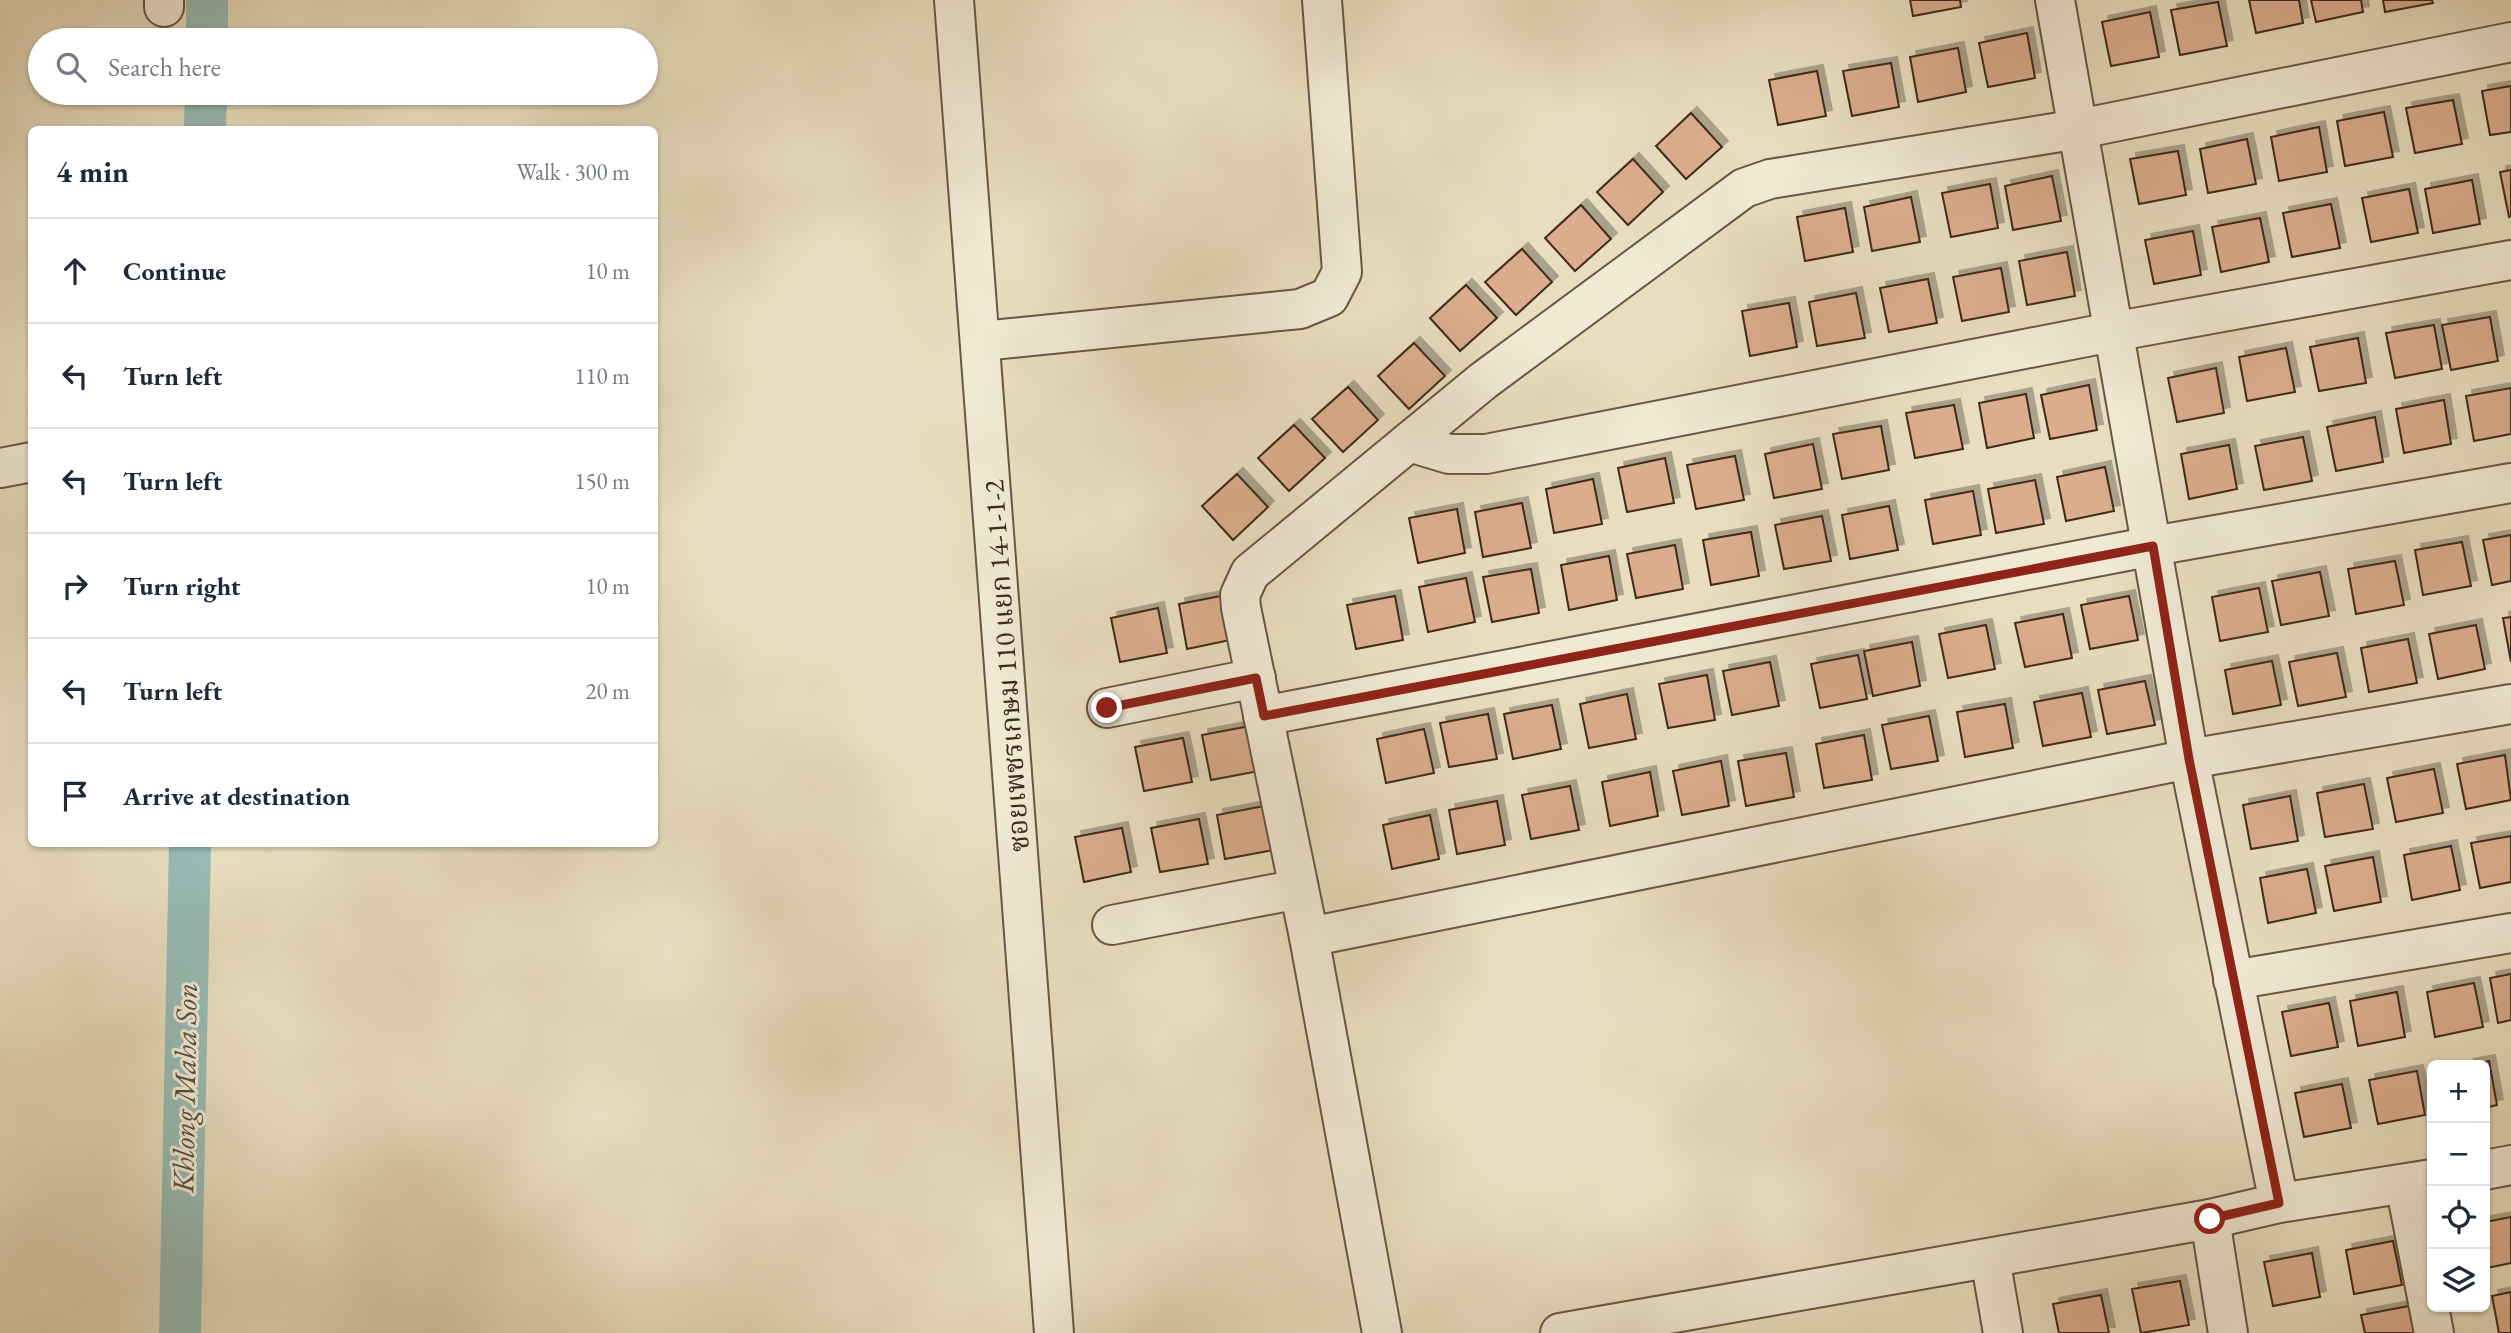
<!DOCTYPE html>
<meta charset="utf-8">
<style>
body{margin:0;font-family:"EB Garamond","Noto Serif Thai",serif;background:#f6f6f7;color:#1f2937}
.controls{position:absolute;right:21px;bottom:21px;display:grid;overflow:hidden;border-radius:10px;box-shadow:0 2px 5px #0004}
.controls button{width:63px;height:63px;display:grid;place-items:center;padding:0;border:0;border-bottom:2px solid #e0e1e3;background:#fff;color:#1f2937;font:35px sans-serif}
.stop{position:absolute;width:21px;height:21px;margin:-16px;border:5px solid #8f2418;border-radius:50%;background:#fff}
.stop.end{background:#8f2418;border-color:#fff;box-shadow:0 2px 7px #0008}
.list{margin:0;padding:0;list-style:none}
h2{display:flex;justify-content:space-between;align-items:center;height:91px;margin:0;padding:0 28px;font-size:30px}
h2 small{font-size:23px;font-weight:400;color:#747a83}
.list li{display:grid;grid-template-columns:46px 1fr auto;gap:21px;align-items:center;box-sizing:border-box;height:105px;padding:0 28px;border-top:2px solid #e0e1e3}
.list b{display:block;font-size:26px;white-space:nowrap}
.list em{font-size:23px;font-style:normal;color:#747a83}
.icon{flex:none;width:38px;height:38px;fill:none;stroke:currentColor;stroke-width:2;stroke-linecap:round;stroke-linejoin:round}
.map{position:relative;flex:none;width:2511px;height:1333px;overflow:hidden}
.search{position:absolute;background:#fff;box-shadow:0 2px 5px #0004;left:28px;top:28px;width:630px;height:77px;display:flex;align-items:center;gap:18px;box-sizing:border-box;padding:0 24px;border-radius:38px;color:#747a83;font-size:26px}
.panel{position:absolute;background:#fff;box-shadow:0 2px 5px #0004;left:28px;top:126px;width:630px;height:721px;border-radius:10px}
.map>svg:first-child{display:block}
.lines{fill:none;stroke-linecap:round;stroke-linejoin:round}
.canal{stroke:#97bcb5;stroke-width:42}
.building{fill:#dbad8d;stroke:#3f291b;stroke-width:2;filter:url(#shadow)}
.minor-casing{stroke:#695644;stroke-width:42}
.minor{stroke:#f0ead5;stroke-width:38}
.route{stroke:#8f2418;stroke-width:9}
.labels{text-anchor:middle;stroke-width:6;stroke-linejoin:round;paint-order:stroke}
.street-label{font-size:28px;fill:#3f291b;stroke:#f0ead5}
.water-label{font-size:30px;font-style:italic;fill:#554e42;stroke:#f0ead5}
</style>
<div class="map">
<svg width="2511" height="1333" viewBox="0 0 2511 1333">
<defs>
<filter id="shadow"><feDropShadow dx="6" dy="-6" stdDeviation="0" flood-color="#0004"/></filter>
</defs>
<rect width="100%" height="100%" fill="#e8debf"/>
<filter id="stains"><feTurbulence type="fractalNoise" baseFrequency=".00286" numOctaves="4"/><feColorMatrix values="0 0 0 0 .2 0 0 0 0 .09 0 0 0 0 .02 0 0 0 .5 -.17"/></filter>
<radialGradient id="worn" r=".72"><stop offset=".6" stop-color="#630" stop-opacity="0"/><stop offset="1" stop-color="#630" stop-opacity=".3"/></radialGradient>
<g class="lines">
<g class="canal">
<path d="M207,40V0"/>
<path d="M205,130L206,93"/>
<path d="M180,1333L190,844"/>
</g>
</g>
<g class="building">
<path d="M1910,0H1960L1961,7L1913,16Z"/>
<path d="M2249,0H2299L2303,23L2256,33Z"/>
<path d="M2311,0H2361L2363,12L2316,22Z"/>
<path d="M2383,0H2432L2433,3L2385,12Z"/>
<path d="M2218,2L2227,46L2180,55L2171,10Z"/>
<path d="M2150,12L2159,57L2111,66L2102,22Z"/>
<path d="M2027,33L2035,78L1988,87L1979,43Z"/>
<path d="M1958,48L1966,92L1918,102L1910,57Z"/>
<path d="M1891,63L1899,107L1852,116L1843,71Z"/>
<path d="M1817,71L1826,116L1778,125L1769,80Z"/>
<path d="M2511,86V132L2490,135L2482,91Z"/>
<path d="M2453,100L2462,144L2415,153L2406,108Z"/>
<path d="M2384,112L2393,157L2345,166L2337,121Z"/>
<path d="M1691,113L1722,147L1686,179L1656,146Z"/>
<path d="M2319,127L2327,172L2279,181L2271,137Z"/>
<path d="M2247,139L2256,184L2208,193L2200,149Z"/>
<path d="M2178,151L2186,195L2139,204L2130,159Z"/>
<path d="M1633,159L1663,192L1628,225L1597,192Z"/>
<path d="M2511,170V216L2509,217L2500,172Z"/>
<path d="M2052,176L2061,221L2013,230L2005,186Z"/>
<path d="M2472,180L2480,224L2433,233L2425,189Z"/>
<path d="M1990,184L1998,228L1951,237L1942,193Z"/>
<path d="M2409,189L2418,233L2371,242L2362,198Z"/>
<path d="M1911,197L1920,242L1872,251L1864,207Z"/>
<path d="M2331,204L2340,248L2292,257L2283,213Z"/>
<path d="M1581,205L1611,239L1575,271L1545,238Z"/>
<path d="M1845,208L1853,252L1805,261L1797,217Z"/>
<path d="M2260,218L2269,262L2221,272L2212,227Z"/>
<path d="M2193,231L2201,275L2154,284L2145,240Z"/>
<path d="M1522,249L1552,282L1516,315L1485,282Z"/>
<path d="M2067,252L2075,296L2027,305L2019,261Z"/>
<path d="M2001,268L2009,312L1962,321L1953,277Z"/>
<path d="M1928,279L1937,323L1889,332L1880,288Z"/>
<path d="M1466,285L1497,318L1460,351L1430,318Z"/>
<path d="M1856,293L1865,338L1817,346L1809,302Z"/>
<path d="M1789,303L1797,347L1750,356L1742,311Z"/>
<path d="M2490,317L2498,361L2451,370L2442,325Z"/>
<path d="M2434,325L2442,369L2395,378L2386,333Z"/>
<path d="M2358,338L2366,383L2319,391L2310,347Z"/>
<path d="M1414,343L1445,376L1409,409L1378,376Z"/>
<path d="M2286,348L2295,392L2247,401L2239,357Z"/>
<path d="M2216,368L2224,413L2177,422L2168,378Z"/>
<path d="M2089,385L2097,430L2050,439L2041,395Z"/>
<path d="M1348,387L1378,420L1343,452L1312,419Z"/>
<path d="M2511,388V434L2474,441L2466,396Z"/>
<path d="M2026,394L2034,438L1987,448L1979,403Z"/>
<path d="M2444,400L2451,444L2404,453L2396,409Z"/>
<path d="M1954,405L1963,449L1915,458L1906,413Z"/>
<path d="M2375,417L2383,462L2336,471L2327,427Z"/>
<path d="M1294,425L1325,458L1289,491L1258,458Z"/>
<path d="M1881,426L1889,470L1842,479L1833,434Z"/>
<path d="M2303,437L2312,481L2264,490L2255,446Z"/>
<path d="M1813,444L1822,489L1774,498L1765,454Z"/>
<path d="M2229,445L2237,489L2189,499L2181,454Z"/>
<path d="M1735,456L1744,500L1696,509L1687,465Z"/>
<path d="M1665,458L1674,503L1627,512L1618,468Z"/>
<path d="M2105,467L2114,511L2066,521L2057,477Z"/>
<path d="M1237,474L1268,507L1233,540L1202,506Z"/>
<path d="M1593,479L1602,524L1554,533L1546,489Z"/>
<path d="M2035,480L2044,524L1996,533L1988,489Z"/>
<path d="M1973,491L1981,535L1933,544L1925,500Z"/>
<path d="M1522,503L1531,548L1483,557L1475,512Z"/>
<path d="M1889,506L1898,550L1850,559L1842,515Z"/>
<path d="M1457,509L1465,553L1418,563L1409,518Z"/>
<path d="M1822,516L1831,561L1784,569L1775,525Z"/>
<path d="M1751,532L1759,576L1711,585L1703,540Z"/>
<path d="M2511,535V581L2492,585L2483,540Z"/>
<path d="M2462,542L2471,586L2423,595L2415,550Z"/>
<path d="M1675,545L1683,589L1636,598L1627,554Z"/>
<path d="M1609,556L1617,600L1569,610L1561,565Z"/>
<path d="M2395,561L2404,605L2356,614L2348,569Z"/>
<path d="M1531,569L1539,613L1492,622L1483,577Z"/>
<path d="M2320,572L2329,616L2281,625L2272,581Z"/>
<path d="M1466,578L1475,622L1428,632L1419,587Z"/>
<path d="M2259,588L2268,632L2220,641L2212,597Z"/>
<path d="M1226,595L1235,639L1187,649L1179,604Z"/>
<path d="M1395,596L1403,640L1356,649L1347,605Z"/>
<path d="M2129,596L2138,640L2090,649L2081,605Z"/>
<path d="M1158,608L1167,653L1120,662L1111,618Z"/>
<path d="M2063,614L2072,658L2025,667L2015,623Z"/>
<path d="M2511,617V662L2503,618Z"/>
<path d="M1986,625L1995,669L1948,678L1939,634Z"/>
<path d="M2476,625L2485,669L2438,679L2429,634Z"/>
<path d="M2408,639L2417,683L2369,692L2361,648Z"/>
<path d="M1912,642L1920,686L1873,696L1864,651Z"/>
<path d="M2337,653L2346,697L2298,706L2289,662Z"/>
<path d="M1858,655L1867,699L1820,708L1811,664Z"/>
<path d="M2272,661L2281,705L2233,714L2225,670Z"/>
<path d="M1770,662L1779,706L1732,715L1723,671Z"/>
<path d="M1707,675L1715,720L1668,728L1659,684Z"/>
<path d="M2145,681L2155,725L2107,734L2098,690Z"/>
<path d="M2082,693L2091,737L2043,746L2034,702Z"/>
<path d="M1627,694L1636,739L1589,748L1580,704Z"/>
<path d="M2005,704L2013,748L1965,757L1957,712Z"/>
<path d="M1552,705L1561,749L1513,759L1504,714Z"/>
<path d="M1488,714L1497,759L1449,767L1440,723Z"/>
<path d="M1929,716L1938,761L1891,769L1882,725Z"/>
<path d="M1250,726L1259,771L1211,780L1202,735Z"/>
<path d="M1424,729L1434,773L1386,783L1377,739Z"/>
<path d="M1864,735L1872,780L1824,788L1816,744Z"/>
<path d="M1183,738L1192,782L1144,791L1135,747Z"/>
<path d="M1786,753L1794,797L1746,806L1738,761Z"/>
<path d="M2505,755L2511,800L2466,809L2457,764Z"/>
<path d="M1721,761L1729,806L1682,815L1673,771Z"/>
<path d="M2434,769L2443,813L2396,822L2387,778Z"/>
<path d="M1650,772L1658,816L1610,826L1602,782Z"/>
<path d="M2364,784L2373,829L2325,837L2317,793Z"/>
<path d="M1570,786L1579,830L1531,839L1522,795Z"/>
<path d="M2290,796L2298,841L2251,849L2243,805Z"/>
<path d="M1497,801L1505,845L1457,854L1449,810Z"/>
<path d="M1264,806L1273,850L1225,859L1217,815Z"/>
<path d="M1430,815L1439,859L1392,869L1383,825Z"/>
<path d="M1199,819L1208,864L1160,872L1151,828Z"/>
<path d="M1122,828L1131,872L1084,882L1075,837Z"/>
<path d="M2511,836V882L2480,888L2471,843Z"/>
<path d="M2451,846L2460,890L2412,900L2404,855Z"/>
<path d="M2373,857L2381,902L2334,911L2325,866Z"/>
<path d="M2307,869L2316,913L2268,923L2260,878Z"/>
<path d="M2511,974V1020L2498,1023L2490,978Z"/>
<path d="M2474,983L2483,1027L2435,1037L2427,992Z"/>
<path d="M2397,992L2405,1037L2358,1046L2350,1001Z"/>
<path d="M2329,1003L2338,1047L2291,1056L2282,1012Z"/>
<path d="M2489,1061L2497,1105L2485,1108V1065H2467Z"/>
<path d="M2417,1071L2425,1115L2378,1124L2369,1080Z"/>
<path d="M2342,1084L2351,1128L2304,1137L2295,1093Z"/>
<path d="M2511,1217V1263L2487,1268L2485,1222Z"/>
<path d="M2393,1241L2402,1285L2354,1294L2346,1250Z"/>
<path d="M2312,1253L2320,1297L2273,1306L2264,1262Z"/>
<path d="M2180,1281L2189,1325L2141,1333L2132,1289Z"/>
<path d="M2511,1292V1333H2499L2492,1296Z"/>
<path d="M2101,1295L2109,1333H2059L2053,1304Z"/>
<path d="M2409,1306L2415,1333H2365L2361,1315Z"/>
</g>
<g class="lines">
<defs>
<g id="minor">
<path d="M954,0L1054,1333"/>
<path d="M2055,0L2189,759L2279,1203"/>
<path d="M164,7V0"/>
<path d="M982,341L1300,309L1329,297L1342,272L1322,0"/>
<path d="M1409,442L1449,454H1486L2112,332L2511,260"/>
<path d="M0,468L32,462"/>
<path d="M1107,708L1256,678"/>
<path d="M1263,716L2153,546L2511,483"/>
<path d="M1112,925L1299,889"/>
<path d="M1309,937L2189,759L2511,704"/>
<path d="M2233,980L2511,933"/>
<path d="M2485,1170L2511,1165"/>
<path d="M2405,1184L2434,1333"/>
<path d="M2210,1219L2228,1333"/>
<path d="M1990,1258L2003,1333"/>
<path d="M1382,1333L1309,937L1241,608L1240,595L1250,573L1483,381L1744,188L1770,179L2079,129L2511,42"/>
<path d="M1560,1333L2210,1219L2279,1203L2432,1179"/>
</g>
</defs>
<use href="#minor" class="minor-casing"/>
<use href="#minor" class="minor"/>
</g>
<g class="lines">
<path class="route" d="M1107,708L1256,678L1264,716L2153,546L2189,759L2279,1203L2210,1219"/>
</g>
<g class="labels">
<g class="street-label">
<text transform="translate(1006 666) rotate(-94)" y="10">ซอยเพชรเกษม 110 แยก 14-1-1-2</text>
</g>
<g class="water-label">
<text transform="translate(185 1088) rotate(-89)" y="10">Khlong Maha Son</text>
</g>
</g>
<rect width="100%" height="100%" filter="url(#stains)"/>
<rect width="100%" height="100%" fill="url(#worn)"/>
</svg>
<div class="controls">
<button>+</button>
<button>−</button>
<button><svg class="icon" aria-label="locate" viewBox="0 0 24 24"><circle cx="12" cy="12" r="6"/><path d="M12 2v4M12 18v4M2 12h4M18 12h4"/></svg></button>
<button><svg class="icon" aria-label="layers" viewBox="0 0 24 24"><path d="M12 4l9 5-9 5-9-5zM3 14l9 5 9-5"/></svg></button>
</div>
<div class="stop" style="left:2210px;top:1219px"></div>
<div class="stop end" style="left:1107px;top:708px"></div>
<div class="search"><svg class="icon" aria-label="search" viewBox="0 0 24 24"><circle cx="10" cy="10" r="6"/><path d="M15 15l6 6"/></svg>Search here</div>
<section class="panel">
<h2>4 min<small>Walk · 300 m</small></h2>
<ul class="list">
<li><svg class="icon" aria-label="ahead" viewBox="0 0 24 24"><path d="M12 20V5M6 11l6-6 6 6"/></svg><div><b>Continue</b></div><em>10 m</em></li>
<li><svg class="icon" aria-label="left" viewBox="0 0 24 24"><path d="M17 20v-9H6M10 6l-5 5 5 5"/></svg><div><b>Turn left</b></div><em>110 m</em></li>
<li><svg class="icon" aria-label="left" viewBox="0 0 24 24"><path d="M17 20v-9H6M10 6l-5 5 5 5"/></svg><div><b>Turn left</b></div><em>150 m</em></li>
<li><svg class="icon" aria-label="right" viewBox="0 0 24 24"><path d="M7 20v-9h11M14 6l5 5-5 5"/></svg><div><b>Turn right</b></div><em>10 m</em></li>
<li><svg class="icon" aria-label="left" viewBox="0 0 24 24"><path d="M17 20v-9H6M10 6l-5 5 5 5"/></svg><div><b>Turn left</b></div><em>20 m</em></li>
<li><svg class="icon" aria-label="arrive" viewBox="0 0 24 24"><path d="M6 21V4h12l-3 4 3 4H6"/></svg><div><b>Arrive at destination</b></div></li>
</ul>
</section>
</div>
